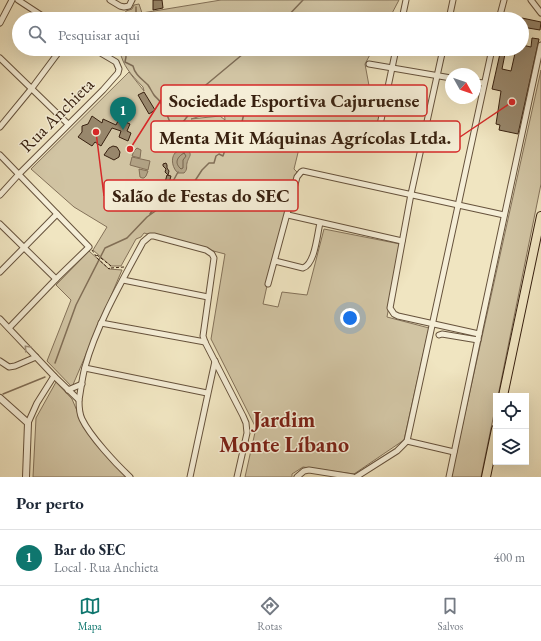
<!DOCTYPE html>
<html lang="pt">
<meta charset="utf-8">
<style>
body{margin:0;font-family:"EB Garamond",serif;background:#f2f2f3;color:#1f2937}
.controls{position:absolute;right:12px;bottom:12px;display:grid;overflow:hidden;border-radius:0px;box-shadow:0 4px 16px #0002}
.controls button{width:36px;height:36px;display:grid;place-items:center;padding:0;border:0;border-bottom:1px solid #e0e1e3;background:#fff;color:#1f2937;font:20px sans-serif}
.compass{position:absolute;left:445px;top:68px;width:36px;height:36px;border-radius:50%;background:#fff;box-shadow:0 4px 16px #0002;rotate:130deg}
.you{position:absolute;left:350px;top:318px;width:14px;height:14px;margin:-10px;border:3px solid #fff;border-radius:50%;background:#1a73e8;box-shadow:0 0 0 6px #1a73e833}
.badge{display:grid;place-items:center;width:26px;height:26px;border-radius:50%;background:#0f766e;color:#fff;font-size:13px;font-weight:700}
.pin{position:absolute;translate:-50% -33px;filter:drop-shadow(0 1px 2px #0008)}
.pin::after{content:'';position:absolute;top:21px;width:14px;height:12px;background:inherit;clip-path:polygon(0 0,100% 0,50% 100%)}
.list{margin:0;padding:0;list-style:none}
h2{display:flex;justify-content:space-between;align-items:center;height:52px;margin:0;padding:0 16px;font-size:17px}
h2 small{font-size:13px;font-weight:400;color:#747a83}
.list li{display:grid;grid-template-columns:26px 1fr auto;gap:12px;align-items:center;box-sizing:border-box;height:56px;padding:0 16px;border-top:1px solid #e0e1e3}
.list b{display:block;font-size:15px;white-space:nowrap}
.list p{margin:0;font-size:13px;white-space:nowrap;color:#747a83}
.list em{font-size:13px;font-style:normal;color:#747a83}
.icon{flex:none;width:22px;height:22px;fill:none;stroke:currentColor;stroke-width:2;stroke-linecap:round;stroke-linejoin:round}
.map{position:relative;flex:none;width:541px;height:477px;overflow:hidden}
.search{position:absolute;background:#fff;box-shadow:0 4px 16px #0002;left:12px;right:12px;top:12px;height:44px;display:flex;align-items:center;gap:10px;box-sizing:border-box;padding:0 14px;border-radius:22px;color:#747a83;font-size:15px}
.sheet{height:108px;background:#fff}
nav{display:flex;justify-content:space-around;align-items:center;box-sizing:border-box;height:56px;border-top:1px solid #e0e1e3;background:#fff;font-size:11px;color:#747a83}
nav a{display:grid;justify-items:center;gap:2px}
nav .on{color:#0f766e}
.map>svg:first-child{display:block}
.green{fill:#d1c4a3;stroke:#84725a;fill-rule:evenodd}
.water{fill:#b1a285;stroke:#816e56}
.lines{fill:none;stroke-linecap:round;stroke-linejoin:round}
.shore{stroke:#74624a;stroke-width:1}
.stream{stroke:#816e56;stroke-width:1.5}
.building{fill:#98876c;stroke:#382110}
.minor-casing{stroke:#66523c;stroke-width:7}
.tertiary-casing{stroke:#66523c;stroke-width:8}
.primary-casing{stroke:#382110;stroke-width:10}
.path{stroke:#382110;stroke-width:1;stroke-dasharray:3 2;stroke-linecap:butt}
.minor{stroke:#f5eed7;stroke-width:5}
.tertiary{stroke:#f5eed7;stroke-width:6}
.primary{stroke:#f0e5c1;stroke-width:8}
.oneway{stroke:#a0927d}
.labels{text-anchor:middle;stroke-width:3;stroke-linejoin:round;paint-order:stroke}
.street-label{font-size:18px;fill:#382110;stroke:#f5eed7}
.district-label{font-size:22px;font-weight:bold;fill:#7a1f14;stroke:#f5eed7}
.leader{fill:none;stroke:#d62828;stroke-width:1.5}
.callout-dot{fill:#d62828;stroke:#f5eed7;stroke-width:1.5}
.callout{fill:#f5eed7;stroke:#d62828;stroke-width:1.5}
.callout-label{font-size:19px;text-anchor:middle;font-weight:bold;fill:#382110}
</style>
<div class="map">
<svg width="541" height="477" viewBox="0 0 541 477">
<rect width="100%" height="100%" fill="#f0e5c1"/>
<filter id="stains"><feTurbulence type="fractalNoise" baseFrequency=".005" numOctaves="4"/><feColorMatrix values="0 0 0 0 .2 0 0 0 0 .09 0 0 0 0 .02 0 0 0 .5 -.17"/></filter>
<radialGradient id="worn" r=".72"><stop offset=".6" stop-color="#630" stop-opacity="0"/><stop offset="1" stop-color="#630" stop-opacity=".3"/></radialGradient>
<g class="green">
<path d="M221,0H399L389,19H122L126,11L132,9L134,5L139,4L142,13Z"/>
<path d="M119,49H373L365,64L370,91L385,94L377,133L374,137L305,124L294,169L297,172L272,263L263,304L278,307L282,292L307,295L324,229L400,244L387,317L429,328L404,440L354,474L303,467L292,474V477H245L256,428L211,339L225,254L144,233L141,237L136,239L121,266H111L93,250L107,227L74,207L31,169L129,72L144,91L143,87C130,73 124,68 119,49ZM224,109L225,120L220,116L191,119Z"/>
<path d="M541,70V184L498,396H496V404L481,477H451Z"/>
<path d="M89,251L109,269L122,270L72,387L47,361L71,300L56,285Z"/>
<path d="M56,382L72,399L83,425L127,477H33L36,418Z"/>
</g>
<g class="water">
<path d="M137,148L141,150L140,158L132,156L134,151Z"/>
<path d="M185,148C194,155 189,155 187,163C186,167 188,169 184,173H178C173,169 170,159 175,153C178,151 182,149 185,148Z"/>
<path d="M132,157L150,161L148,170L130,165Z"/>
<path d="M139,169L148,171L146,176L144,178H142L140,177Z"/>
<path d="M135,180L144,183V187L141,188L134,186Z"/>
</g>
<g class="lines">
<path class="shore" d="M184,153L186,156L183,160V168L181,169C174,163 177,157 184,153Z"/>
<g class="stream">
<path d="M131,19L136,15V7"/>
<path d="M285,19L303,0"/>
<path d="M125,49L126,57L125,62L133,66C135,75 142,79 148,85C150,88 152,92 154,95C156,98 159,99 160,102C166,109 167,117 171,124C175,132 183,139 185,148"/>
<path d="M176,131L197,104L201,89L249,49"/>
<path d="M150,214L162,196L171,185L178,172"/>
<path d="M55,363L76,305L105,248L127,238L147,217L161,207L179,200L185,196L202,170L209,163H214L216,156L219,154L223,156L225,150L231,151L229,148L227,147L226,144L232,143L230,134L233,129L242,122L244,113L252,109L266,105L282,96L307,94L326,99L361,94"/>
<path d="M3,394L45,377"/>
</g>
</g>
<g class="building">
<path d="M153,0H162L163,8L153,10Z"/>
<path d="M509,15L520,17V19H508Z"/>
<path d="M522,18L541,22L540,30L522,27Z"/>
<path d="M532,38L539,39L518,134L499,130L500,125L496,124L501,91L492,89L501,49H506L502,69L511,71L516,49H522V45L531,47Z"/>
<path d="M144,92L155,110L149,114L138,95Z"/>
<path d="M92,116L102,123L103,119L116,125L119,119L130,124L127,131L131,133L128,141L119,137L121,131L112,128L101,146L95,142L92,146L78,137L82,132V126L88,124Z"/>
<path d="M113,146L117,147L120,152L119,157L114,160L104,155L109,148Z"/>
<path d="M166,163L167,165V168L169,171L168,175L165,172L166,169L163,166V164Z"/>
<path d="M167,175L171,176L169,183L167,182L166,187L163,188L162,191L160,192L158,191V188L162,187L163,184L167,182H165Z"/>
</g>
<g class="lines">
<defs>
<g id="minor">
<path d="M18,0L47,19"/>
<path d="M110,0L120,6L124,7L129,6L132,0"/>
<path d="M531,0L541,13"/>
<path d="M402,19L406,0"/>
<path d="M449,19L453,0"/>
<path d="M499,19L504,0"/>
<path d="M0,23L12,0"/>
<path d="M443,49L411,194L390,308L394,314L398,316L479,334"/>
<path d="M0,58L68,124"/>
<path d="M369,64L451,78"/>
<path d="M475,82L484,83"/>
<path d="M0,127L32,88L61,49"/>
<path d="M309,128L377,139L421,148"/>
<path d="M377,139L396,49"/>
<path d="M0,155L89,247L56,279L9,328"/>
<path d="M0,195L19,174L103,90L118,73L119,69L116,62L94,49"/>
<path d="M288,215L402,241"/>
<path d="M0,224L56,279"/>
<path d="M275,261L303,268C315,264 317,235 320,223"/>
<path d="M0,272L57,214"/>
<path d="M123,280L208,297"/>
<path d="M268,284L297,177L301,172L303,171L504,215"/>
<path d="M0,319L54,376L79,400C79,407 79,413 82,419C90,436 116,464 130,477"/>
<path d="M101,323L205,342"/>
<path d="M439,335L442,334L478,340"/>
<path d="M0,361L9,367L15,366L36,357"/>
<path d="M85,368L207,393"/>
<path d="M68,390L82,384"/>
<path d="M79,400C81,389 82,378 85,367C97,324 122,281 143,242L150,236H154L206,250L212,254L214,258L203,336L205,342L243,416L246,423L247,433L237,477"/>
<path d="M28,423L37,403L54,376"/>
<path d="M407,441L454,452"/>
<path d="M190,477L215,361"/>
<path d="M297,477L304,471L309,470L353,477"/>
<path d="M356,477L397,451L407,441L492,49"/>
<path d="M449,477L479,334L541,45"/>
</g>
<path id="tertiary" d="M0,398L28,423L26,477"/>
<g id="primary">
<path d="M503,396L541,216"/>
<path d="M486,477L496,429"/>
</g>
</defs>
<use href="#minor" class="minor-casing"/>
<use href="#tertiary" class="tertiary-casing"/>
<use href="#primary" class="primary-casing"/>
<g class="path">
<path d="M92,250L96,256"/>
<path d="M97,255L111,266L109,269L96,257Z"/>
<path d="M111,268L124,267"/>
</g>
<use href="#minor" class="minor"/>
<use href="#tertiary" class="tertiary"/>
<use href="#primary" class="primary"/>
</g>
<defs><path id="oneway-chevron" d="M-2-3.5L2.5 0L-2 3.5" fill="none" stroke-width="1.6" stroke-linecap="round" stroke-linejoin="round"/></defs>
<use class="oneway" href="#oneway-chevron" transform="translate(27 348) rotate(-133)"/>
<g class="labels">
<g class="street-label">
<text transform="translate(57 115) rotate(-45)" y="6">Rua Anchieta</text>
</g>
<g class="district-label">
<text x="284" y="427">Jardim<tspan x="284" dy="25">Monte Líbano</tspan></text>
</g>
</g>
<path class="leader" d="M130 149L161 100M512 102L460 137M96 132L104 196"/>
<g class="callout-dot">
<circle cx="130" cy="149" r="4"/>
<circle cx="512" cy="102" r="4"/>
<circle cx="96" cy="132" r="4"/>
</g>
<g class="callout">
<rect x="161" y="85" width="266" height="31" rx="4"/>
<rect x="151" y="121" width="309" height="31" rx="4"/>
<rect x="104" y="180" width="194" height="31" rx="4"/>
</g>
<g class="callout-label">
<text x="294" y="107">Sociedade Esportiva Cajuruense</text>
<text x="305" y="144">Menta Mit Máquinas Agrícolas Ltda.</text>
<text x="201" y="202">Salão de Festas do SEC</text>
</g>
<rect width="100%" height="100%" filter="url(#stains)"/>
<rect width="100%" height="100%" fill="url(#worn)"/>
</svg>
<div class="controls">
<button><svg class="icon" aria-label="locate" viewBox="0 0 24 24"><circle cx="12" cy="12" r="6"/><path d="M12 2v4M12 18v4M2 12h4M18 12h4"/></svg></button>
<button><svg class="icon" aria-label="layers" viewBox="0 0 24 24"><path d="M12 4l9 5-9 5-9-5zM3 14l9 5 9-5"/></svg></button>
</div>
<svg class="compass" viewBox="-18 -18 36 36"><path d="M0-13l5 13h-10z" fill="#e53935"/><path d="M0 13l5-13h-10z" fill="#747a83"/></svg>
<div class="you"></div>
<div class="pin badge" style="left:123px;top:130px">1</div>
<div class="search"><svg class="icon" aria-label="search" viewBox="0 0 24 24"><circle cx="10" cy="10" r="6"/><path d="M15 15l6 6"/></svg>Pesquisar aqui</div>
</div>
<section class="sheet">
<h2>Por perto<small></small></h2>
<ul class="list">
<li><span class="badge">1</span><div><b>Bar do SEC</b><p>Local · Rua Anchieta</p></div><em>400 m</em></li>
</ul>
</section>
<nav>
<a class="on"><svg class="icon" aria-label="map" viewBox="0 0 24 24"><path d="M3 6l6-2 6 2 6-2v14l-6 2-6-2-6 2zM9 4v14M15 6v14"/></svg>Mapa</a>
<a><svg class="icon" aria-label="directions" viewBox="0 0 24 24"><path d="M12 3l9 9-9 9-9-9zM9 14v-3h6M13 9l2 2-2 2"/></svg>Rotas</a>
<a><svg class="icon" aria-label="saved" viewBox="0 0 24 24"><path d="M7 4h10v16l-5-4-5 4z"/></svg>Salvos</a>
</nav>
